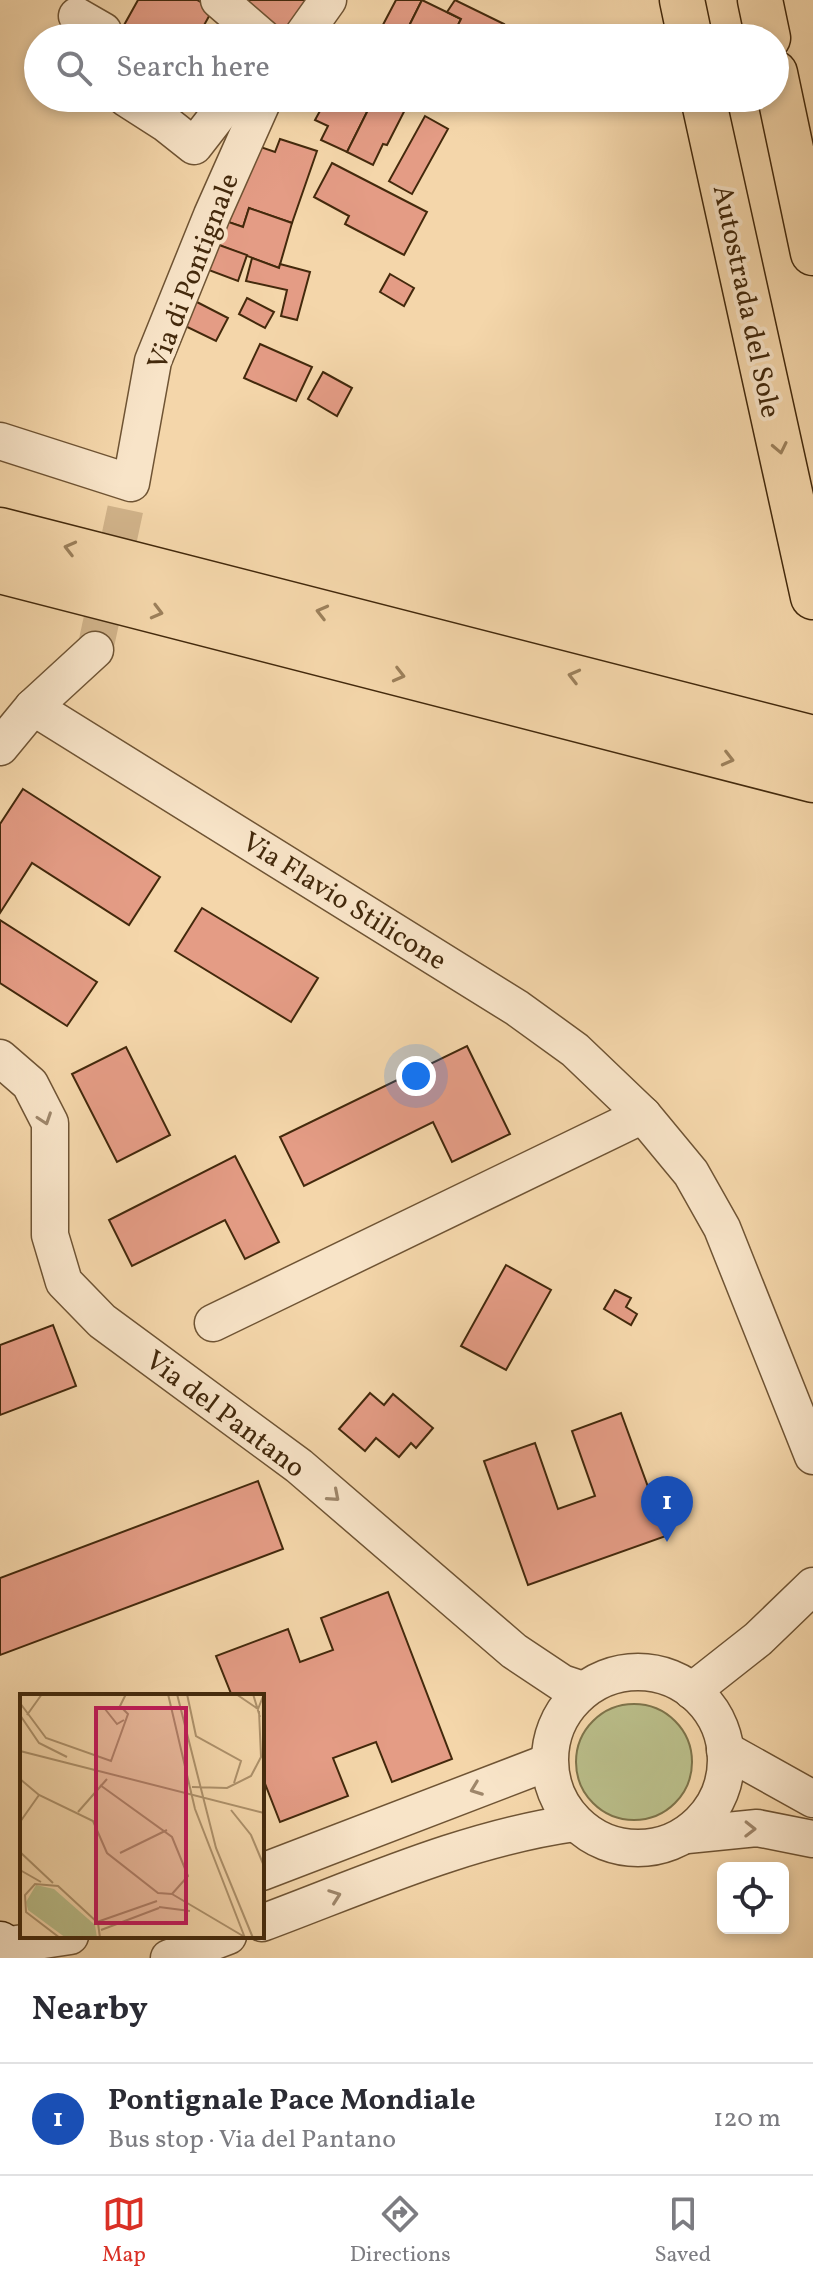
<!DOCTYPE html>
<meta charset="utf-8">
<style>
body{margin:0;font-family:Vollkorn,serif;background:#f2f2f3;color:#2b2b33}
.controls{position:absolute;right:24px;bottom:24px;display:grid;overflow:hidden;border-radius:12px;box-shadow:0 4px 12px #0003}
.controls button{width:72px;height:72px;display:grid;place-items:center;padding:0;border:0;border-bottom:2px solid #e1e1e2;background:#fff;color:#2b2b33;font:40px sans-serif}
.you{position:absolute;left:416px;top:1076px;width:28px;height:28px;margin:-20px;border:6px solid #fff;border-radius:50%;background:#1a73e8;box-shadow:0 0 0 12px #1a73e833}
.badge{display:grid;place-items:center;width:52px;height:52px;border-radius:50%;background:#d93025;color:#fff;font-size:26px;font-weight:700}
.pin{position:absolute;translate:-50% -66px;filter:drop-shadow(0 2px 4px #0008)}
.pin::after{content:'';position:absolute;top:42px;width:28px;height:24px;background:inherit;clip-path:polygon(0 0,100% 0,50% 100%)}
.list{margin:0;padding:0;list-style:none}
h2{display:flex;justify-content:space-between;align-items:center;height:104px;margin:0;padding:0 32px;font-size:34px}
h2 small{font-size:26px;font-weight:400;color:#7c7c81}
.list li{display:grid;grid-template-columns:52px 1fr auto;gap:24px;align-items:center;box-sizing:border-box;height:112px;padding:0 32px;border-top:2px solid #e1e1e2}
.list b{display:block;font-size:30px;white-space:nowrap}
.list p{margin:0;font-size:26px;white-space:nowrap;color:#7c7c81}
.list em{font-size:26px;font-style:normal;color:#7c7c81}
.icon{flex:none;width:44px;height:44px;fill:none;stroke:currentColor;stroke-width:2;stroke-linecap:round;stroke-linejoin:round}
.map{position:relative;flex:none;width:813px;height:1958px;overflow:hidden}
.search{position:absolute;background:#fff;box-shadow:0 4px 12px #0003;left:24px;right:24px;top:24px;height:88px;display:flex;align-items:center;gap:20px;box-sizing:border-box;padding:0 28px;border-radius:44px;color:#7c7c81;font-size:30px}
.sheet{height:216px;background:#fff}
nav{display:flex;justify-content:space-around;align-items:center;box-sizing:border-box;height:112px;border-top:2px solid #e1e1e2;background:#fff;font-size:22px;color:#7c7c81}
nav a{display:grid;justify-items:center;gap:4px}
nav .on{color:#d93025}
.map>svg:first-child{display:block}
.green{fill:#babe8a;stroke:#7e744b;stroke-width:2}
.building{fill:#e49c85;stroke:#43290c;stroke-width:2}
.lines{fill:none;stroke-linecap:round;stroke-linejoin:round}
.street-tunnel{stroke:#d1b38a;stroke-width:36;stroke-dasharray:36 18;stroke-linecap:butt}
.street-casing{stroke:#6f5434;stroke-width:39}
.secondary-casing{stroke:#43290c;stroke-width:47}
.highway-casing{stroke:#43290c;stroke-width:47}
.street{stroke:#f8e4c8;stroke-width:36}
.secondary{stroke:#f8e4c8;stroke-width:44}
.highway{stroke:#f4d6aa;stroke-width:44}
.oneway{stroke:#9c805b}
.oneway2{stroke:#9e866a}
.labels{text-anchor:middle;stroke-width:8;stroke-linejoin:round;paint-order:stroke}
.street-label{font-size:28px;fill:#43290c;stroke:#f8e4c8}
.inset-road{fill:none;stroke:#ad916b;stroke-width:2}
.view{fill:#c2185b;fill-opacity:0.15;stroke:#c2185b;stroke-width:4}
.inset-edge{fill:none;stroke:#43290c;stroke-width:4}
</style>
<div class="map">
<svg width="813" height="1958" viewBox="0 0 813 1958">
<rect width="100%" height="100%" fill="#f4d6aa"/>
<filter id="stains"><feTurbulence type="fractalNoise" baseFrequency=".0025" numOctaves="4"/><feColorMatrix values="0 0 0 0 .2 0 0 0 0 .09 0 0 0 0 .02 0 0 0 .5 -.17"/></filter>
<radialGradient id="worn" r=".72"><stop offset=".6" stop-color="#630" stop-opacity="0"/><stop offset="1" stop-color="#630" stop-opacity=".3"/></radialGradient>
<circle class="green" cx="634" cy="1762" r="58"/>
<g class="building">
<path d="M138,0H197L213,9L197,38H142L123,27Z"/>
<path d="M242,0H311L287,38H279Z"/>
<path d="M396,0H422L403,38H376Z"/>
<path d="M422,0L461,19L452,38H403Z"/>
<path d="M455,0L504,24L497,38H468L455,31L461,19L447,12Z"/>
<path d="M327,98H333L344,104L347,98H374L347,152L321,140L328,126L315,120Z"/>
<path d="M374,98H411L387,145L383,144L373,165L347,152Z"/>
<path d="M425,116L448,129L412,194L389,181Z"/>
<path d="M280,139L317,151L292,223L249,208L243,227L225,221L252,144L275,152Z"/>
<path d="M332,163L427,212L404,255L345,224L349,216L314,197Z"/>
<path d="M249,208L292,223L279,268L208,241L217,218L243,227Z"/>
<path d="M208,241L247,255L238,281L198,266Z"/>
<path d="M252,258L279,268L280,264L310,272L297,320L281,316L287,290L246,281Z"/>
<path d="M390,274L414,288L404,306L380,292Z"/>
<path d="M247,298L274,312L265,328L239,314Z"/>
<path d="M191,299L228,318L216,341L179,323Z"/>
<path d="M260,344L312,367L296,401L244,378Z"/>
<path d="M323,372L352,388L337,416L308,399Z"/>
<path d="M23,789L160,877L129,925L32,863L0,913V824Z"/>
<path d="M202,908L318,978L291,1022L175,951Z"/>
<path d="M0,920L97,982L67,1026L0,983Z"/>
<path d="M467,1046L510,1134L452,1162L433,1122L304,1186L280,1137Z"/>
<path d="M126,1047L170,1135L117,1162L72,1074Z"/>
<path d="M235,1156L279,1242L245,1259L225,1220L132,1266L109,1220Z"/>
<path d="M506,1265L551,1290L506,1370L461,1346Z"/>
<path d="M615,1290L631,1298L626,1307L637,1314L631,1325L604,1309Z"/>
<path d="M53,1325L76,1386L0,1415V1345Z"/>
<path d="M370,1393L384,1405L393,1394L433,1428L416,1448L411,1443L399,1457L376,1438L365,1451L339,1429Z"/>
<path d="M621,1413L666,1536L528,1585L484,1461L535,1443L558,1509L595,1496L572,1431Z"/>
<path d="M258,1481L283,1549L0,1655V1578Z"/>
<path d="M388,1592L452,1759L392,1782L376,1742L333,1758L348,1796L280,1822L262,1776V1696H232L216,1656L288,1629L300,1662L333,1650L321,1618Z"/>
</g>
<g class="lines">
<path class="street-tunnel" d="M95,650L131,483"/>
<defs>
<g id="street">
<path d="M219,0L263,38"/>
<path d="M77,16L103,31L101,38"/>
<path d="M301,38L328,0"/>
<path d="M126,98L165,123L194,146L229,101L256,111"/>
<path d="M0,441L131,483L153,361L212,215L264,98"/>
<path d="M33,707L517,1008L575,1050L643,1115L691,1173L722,1228L813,1456"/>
<path d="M0,747L33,707L95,650"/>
<path d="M0,1058L30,1084L50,1123V1235L64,1282L102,1321L299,1466L514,1651L562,1683L583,1690"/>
<path d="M213,1323L643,1115"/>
<circle cx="638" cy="1760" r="88"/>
<path d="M692,1691L758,1639L813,1586"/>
<path d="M725,1750L813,1799"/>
<path d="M687,1835L757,1828L813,1839"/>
<path d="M262,1872L549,1762"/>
<path d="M262,1923C364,1885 467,1838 575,1823"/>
<path d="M3,1946L70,1936"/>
<path d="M169,1958L228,1936"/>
</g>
<path id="secondary" d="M0,1944L13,1958"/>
<g id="highway">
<path d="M682,0L690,38"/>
<path d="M760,0L768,38"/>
<path d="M775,73L813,253"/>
<path d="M703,98L813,597"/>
<path d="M0,530L813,738"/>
<path d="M0,571L813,780"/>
</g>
</defs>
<use href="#street" class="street-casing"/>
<use href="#secondary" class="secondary-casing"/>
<use href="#highway" class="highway-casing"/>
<use href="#street" class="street"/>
<use href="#secondary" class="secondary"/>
<use href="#highway" class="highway"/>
</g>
<defs><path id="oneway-chevron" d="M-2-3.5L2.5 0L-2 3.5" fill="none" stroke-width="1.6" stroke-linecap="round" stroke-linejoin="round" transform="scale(2)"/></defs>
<g class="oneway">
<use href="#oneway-chevron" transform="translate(780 448) rotate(78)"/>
<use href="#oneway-chevron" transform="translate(70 548) rotate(-166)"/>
<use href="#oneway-chevron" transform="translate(157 612) rotate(15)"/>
<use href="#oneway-chevron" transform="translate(322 612) rotate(-166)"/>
<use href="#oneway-chevron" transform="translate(399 675) rotate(14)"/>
<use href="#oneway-chevron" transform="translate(574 676) rotate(-166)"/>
<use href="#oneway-chevron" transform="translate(728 759) rotate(14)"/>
</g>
<g class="oneway2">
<use href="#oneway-chevron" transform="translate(45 1119) rotate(71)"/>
<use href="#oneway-chevron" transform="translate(334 1496) rotate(41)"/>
<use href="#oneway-chevron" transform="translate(476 1789) rotate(159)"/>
<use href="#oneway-chevron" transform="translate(750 1829) rotate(1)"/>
<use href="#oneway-chevron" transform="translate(335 1896) rotate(-20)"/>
</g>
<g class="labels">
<g class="street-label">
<text transform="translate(192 271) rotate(-69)" y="10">Via di Pontignale</text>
<text transform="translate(748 301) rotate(78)" y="10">Autostrada del Sole</text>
<text transform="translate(345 900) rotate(32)" y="10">Via Flavio Stilicone</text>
<text transform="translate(226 1413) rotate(37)" y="10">Via del Pantano</text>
</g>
</g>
<g transform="translate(20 1694)">
<rect width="244" height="244" fill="#f4d6aa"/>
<path d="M16,191L34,195L75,231L77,244H46L8,216L6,208Z" fill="#babe8a"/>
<path class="inset-road" d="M148,0L175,115L225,244M157,0L196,154L233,244M167,0L176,42L221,67L214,89M216,0L238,15L244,0M233,0L240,23M0,9L26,44L91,67L108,20L100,12L106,0M85,15L97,30L104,26M0,21L19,49L47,63M7,21L22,0M0,57L244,119M0,85L19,101L73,127L87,159L138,199L152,200M80,91L152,143L168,182L152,200M172,93L207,94L231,82L241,63L239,17M244,93V156M211,116L231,141L244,172M58,118L87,85M0,128L19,101M0,158L33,189M100,159L147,136M0,176L21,188M152,200L223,242M139,213L170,217M77,228L137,207M81,236L139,214M40,244L6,218L5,201L15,190L38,192L78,229L80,244"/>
<path class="view" d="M76,14H166V229H76Z"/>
<rect width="244" height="244" class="inset-edge"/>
</g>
<rect width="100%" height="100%" filter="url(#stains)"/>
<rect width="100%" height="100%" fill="url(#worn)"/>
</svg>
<div class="controls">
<button><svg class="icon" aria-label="locate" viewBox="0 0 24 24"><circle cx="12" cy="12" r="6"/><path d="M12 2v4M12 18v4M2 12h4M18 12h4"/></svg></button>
</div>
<div class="you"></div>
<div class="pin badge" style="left:667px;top:1542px;background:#1a4fb4">1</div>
<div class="search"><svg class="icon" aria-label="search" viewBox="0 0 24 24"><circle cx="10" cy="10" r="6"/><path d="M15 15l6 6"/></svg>Search here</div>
</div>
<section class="sheet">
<h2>Nearby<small></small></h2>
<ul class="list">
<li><span class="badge" style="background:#1a4fb4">1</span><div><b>Pontignale Pace Mondiale</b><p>Bus stop · Via del Pantano</p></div><em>120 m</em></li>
</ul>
</section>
<nav>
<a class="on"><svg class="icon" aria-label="map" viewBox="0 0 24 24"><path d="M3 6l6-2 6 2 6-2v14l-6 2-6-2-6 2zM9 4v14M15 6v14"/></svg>Map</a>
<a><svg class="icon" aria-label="directions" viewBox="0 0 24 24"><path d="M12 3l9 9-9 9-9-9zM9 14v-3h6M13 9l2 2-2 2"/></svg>Directions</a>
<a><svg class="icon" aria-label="saved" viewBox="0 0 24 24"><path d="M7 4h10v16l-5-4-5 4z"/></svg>Saved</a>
</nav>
